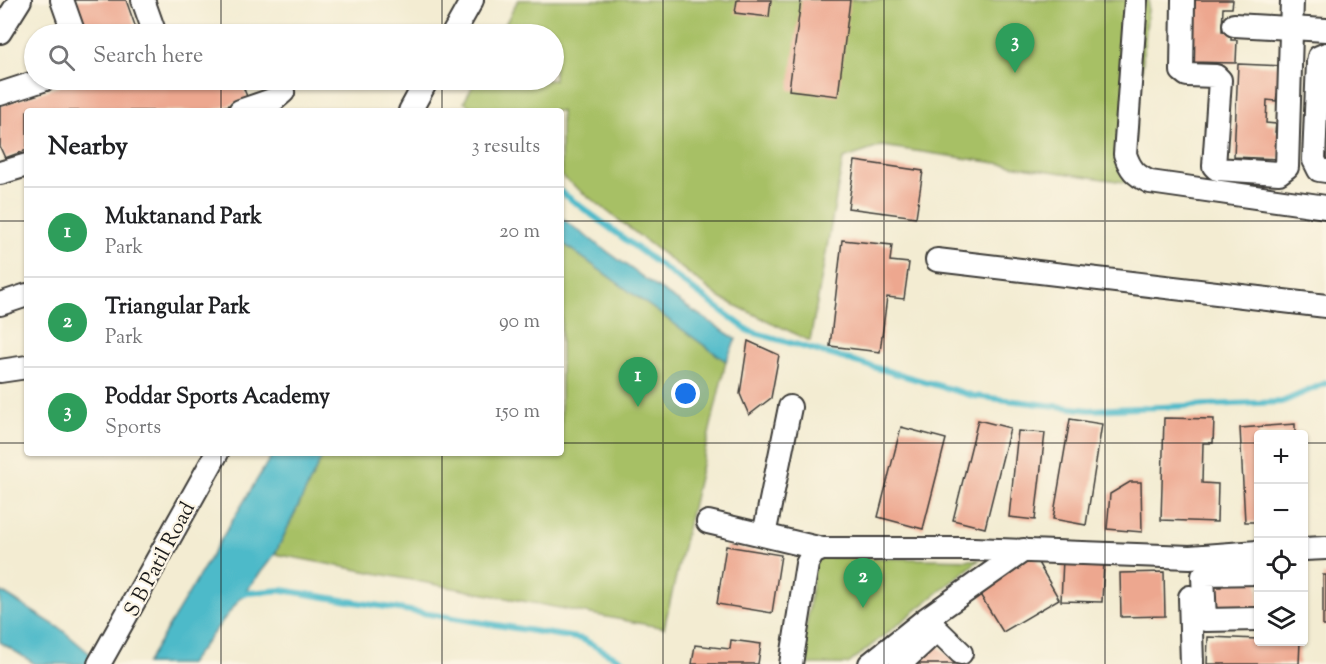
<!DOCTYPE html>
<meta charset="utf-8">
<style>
body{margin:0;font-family:"Sorts Mill Goudy",serif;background:#f2f2f2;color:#202124}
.controls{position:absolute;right:18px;bottom:18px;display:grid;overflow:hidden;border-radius:6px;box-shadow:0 2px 4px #0004}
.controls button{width:54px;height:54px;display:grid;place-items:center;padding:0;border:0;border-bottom:2px solid #e0e0e0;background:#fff;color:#202124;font:30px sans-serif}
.you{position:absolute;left:686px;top:394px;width:21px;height:21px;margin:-15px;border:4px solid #fff;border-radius:50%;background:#1a73e8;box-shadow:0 0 0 9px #1a73e833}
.badge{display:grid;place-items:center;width:39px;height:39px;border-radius:50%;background:#2563eb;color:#fff;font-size:20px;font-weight:700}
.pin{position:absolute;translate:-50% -50px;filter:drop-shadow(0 2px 3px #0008)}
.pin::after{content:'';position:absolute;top:32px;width:21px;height:18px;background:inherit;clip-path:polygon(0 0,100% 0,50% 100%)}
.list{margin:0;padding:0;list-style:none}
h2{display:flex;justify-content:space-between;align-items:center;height:78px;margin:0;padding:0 24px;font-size:26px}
h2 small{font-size:20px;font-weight:400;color:#757577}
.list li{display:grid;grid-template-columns:39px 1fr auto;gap:18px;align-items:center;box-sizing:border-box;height:90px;padding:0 24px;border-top:2px solid #e0e0e0}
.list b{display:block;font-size:22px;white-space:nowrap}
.list p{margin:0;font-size:20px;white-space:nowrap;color:#757577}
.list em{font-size:20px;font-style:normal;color:#757577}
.icon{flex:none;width:33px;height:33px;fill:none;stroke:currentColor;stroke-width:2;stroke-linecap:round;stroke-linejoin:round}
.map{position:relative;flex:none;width:1326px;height:664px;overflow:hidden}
.search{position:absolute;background:#fff;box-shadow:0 2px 4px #0004;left:24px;top:24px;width:540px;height:66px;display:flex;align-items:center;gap:15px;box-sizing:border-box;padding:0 21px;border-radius:33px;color:#757577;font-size:22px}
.panel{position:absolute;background:#fff;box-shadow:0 2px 4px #0004;left:24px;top:108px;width:540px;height:348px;border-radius:6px}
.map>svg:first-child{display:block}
.green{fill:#a7c065;stroke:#626e40;stroke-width:1.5}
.water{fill:#4dbac9;stroke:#346b72;stroke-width:1.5}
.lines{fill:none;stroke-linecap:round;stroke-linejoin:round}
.stream{stroke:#4dbac9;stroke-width:6}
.building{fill:#eda78f}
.minor-casing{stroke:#3c3b37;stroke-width:26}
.minor{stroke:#fff;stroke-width:22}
.grid{fill:none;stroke:#1c1c1c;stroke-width:1.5;stroke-opacity:0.55}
.labels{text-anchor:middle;stroke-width:4.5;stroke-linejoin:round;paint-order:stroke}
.street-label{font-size:21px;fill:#1c1c1c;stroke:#fcf5e5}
</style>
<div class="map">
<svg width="1326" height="664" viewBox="0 0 1326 664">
<rect width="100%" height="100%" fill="#fcf5e5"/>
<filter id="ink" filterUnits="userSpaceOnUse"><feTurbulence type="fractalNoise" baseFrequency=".0167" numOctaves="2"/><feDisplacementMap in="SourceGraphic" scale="12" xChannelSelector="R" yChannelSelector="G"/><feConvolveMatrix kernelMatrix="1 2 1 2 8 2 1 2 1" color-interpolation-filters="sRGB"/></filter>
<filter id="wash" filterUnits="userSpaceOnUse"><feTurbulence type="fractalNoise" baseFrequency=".008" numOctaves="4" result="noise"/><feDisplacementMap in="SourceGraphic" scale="24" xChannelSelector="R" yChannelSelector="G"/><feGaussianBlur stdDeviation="1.35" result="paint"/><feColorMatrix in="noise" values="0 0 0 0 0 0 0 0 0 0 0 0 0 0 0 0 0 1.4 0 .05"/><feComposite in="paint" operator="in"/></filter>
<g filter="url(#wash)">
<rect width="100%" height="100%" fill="#f3ecd2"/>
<g class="green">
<path d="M518,0H1149L1130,183L882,146L843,159L810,341L722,299L561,176V111H476L464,102L476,80H554V34H500Z"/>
<path d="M561,242L726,361L664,628L275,554L324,453H561Z"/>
<path d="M816,557L979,560L848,664H801Z"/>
</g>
<g class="water">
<path d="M561,218L655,286L736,339L726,361L561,242Z"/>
<path d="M273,453H324L275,554L189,664H146Z"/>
<path d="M0,591L61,629L102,664H35L0,642Z"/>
</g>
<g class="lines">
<g class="stream">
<path d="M561,192L749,331L974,396L1089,410L1282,402L1326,383"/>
<path d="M237,594L282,590L582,639L628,664"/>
</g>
</g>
<g id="blocks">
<g class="building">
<path d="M68,0H126L138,34H80Z"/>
<path d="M737,0H771L769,17L735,13Z"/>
<path d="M801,0H850L838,96L789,90Z"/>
<path d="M1193,0H1233L1232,8H1223L1222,31H1231V40H1237L1236,63L1190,62Z"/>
<path d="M1238,64L1284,66L1283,94H1277L1276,101L1267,100L1266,123L1276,124L1275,132H1281L1280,159L1234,157Z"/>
<path d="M77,80H261L262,83L244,89L248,99L211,111H27V150L5,158L0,147V106Z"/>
<path d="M855,161L923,171L916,217L848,208Z"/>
<path d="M842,240L892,245L890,261L909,263L904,299L887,297L880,352L830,346Z"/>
<path d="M748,341L779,355L771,398L749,415L740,394Z"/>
<path d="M1164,418L1214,419L1213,443H1203L1202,483L1218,484L1217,522L1161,520Z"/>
<path d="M1070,419L1102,424L1086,525L1053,519Z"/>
<path d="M978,420L1010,428L985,528L953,520Z"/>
<path d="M1295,424V434H1258V522H1245L1240,428Z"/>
<path d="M901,427L946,439L923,529L878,517Z"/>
<path d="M1018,431L1045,433L1035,520L1009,517Z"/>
<path d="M1130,482H1141L1142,532L1107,529L1110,494Z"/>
<path d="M726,546L781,555L772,613L717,604Z"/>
<path d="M1033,554L1059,599L1003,632L976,588Z"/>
<path d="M1063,559L1104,561L1102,602L1061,601Z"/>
<path d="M1164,572L1165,616L1121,617L1120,573Z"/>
<path d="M1258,573V611H1207L1206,587H1221V582Z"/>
<rect x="1323" y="575" width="3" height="51"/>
<path d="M1208,637L1258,639V642H1300L1299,664H1207Z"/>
<path d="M731,640L761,644L758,664H692L695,645L730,649Z"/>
<path d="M933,642L958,664H913Z"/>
</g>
</g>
</g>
<g filter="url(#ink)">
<use href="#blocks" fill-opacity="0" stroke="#3c3b37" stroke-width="1.5"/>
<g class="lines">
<defs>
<g id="minor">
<path d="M62,0L74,34"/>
<path d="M143,0L155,34"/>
<path d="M1136,0L1125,154C1130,169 1135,175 1150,182L1326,207"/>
<path d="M1183,0L1182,71L1187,75L1216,76L1220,80L1214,166L1217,169L1279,173L1287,167L1292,0"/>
<path d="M1234,25L1326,30"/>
<path d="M0,32L20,0"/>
<path d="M453,34L472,0"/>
<path d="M1326,54L1319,57L1318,62L1314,160L1319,170L1326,171"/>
<path d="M0,94L43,80"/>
<path d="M240,111L275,99L283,92L279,80"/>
<path d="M410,111L427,80"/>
<path d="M0,173L27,165"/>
<path d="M937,260L1326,306"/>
<path d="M0,304L27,295"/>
<path d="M0,371L27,367"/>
<path d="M708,522L822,549"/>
<path d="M764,535L790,407"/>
<path d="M1304,549L1326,548"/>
<path d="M1258,573L1205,574L1203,576L1205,620L1258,619"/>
<path d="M1190,597L1192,664"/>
<path d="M927,620L961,653"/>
<path d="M99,664L217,453"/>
<path d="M791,664L807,564L813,553L822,549H973L1190,557L1258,552"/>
<path d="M870,664L926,619L1024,550"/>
<path d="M900,664L937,630"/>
</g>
</defs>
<use href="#minor" class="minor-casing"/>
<use href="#minor" class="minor"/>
</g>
</g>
<path class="grid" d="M221,0V34M442,0V34M663,0V664M884,0V664M1105,0V664M221,80V111M442,80V111M0,221H27M561,221H1326M0,443H27M561,443H1258M1304,443H1326M221,453V664M442,453V664"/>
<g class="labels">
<g class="street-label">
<text transform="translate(159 559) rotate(-62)" y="7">S B Patil Road</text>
</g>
</g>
</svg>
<div class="controls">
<button>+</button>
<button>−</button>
<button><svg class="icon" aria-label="locate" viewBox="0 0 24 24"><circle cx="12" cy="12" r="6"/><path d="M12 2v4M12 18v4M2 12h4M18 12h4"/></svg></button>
<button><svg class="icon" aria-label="layers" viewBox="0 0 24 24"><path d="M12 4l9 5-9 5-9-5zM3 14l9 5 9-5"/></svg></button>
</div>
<div class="you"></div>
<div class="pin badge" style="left:638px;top:407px;background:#2e9e5b">1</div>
<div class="pin badge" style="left:863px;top:608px;background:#2e9e5b">2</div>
<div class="pin badge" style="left:1015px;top:73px;background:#2e9e5b">3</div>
<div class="search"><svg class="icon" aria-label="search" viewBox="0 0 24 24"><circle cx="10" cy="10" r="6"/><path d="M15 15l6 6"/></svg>Search here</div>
<section class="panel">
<h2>Nearby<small>3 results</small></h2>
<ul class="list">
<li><span class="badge" style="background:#2e9e5b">1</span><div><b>Muktanand Park</b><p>Park</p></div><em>20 m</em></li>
<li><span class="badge" style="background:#2e9e5b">2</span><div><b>Triangular Park</b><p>Park</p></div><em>90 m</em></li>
<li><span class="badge" style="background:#2e9e5b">3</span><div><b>Poddar Sports Academy</b><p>Sports</p></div><em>150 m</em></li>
</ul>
</section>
</div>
